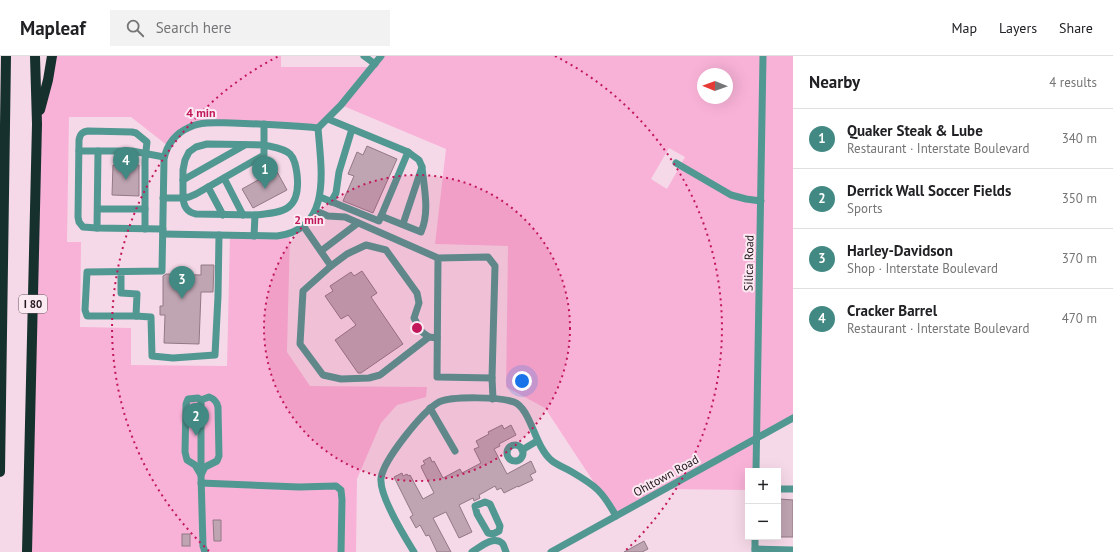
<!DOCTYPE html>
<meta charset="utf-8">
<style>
body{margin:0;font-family:"PT Sans",sans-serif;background:#f2f2f2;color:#202124}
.controls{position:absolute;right:12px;bottom:12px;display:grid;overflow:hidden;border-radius:0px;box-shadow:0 4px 16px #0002}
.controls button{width:36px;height:36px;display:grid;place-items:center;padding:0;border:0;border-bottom:1px solid #e0e0e0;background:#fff;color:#202124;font:20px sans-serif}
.compass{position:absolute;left:697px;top:12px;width:36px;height:36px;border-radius:50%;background:#fff;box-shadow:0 4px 16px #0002;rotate:271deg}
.you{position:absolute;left:522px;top:325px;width:14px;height:14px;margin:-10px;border:3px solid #fff;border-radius:50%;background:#1a73e8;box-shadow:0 0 0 6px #1a73e833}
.badge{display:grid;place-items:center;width:26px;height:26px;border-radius:50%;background:#428984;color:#fff;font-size:13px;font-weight:700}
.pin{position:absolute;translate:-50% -33px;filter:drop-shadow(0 1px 2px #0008)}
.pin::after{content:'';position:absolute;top:21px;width:14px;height:12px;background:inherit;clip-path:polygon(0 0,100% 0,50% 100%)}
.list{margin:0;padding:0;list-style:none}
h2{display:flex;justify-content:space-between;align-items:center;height:52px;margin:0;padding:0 16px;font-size:17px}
h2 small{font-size:13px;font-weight:400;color:#757577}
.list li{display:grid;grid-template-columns:26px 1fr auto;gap:12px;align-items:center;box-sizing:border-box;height:60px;padding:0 16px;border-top:1px solid #e0e0e0}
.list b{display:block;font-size:15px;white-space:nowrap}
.list p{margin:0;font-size:13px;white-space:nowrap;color:#757577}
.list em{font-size:13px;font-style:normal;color:#757577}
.icon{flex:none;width:22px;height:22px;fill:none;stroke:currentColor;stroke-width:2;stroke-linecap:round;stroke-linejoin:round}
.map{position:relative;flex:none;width:793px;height:496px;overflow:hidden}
header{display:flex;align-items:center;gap:24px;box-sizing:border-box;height:56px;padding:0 20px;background:#fff;border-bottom:1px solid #e0e0e0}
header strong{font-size:19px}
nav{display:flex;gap:22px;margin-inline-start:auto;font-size:14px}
.search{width:280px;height:36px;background:#f2f2f2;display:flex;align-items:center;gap:10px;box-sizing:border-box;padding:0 14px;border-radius:0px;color:#757577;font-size:15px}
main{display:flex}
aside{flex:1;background:#fff}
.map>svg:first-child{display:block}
.green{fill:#f8b2d7;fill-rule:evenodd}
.building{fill:#bfa4b2;stroke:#927885}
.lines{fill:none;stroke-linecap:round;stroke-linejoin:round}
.minor{stroke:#529892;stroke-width:7}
.highway{stroke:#16302d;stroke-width:10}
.ring{fill:none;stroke:#c2185b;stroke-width:2;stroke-dasharray:2 4}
.labels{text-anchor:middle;stroke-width:4;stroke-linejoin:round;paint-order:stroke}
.shield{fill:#fceaf3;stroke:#63565c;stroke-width:1}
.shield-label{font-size:11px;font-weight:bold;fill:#21171c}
.street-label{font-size:12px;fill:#21171c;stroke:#fceaf3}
.centre{fill:#c2185b;stroke:#fceaf3;stroke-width:2}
.ring-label{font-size:12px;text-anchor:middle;font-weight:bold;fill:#c2185b;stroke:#fceaf3;stroke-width:4;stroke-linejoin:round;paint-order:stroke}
</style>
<header>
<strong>Mapleaf</strong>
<div class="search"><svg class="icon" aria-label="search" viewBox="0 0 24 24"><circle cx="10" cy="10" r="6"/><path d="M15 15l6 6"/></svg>Search here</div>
<nav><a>Map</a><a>Layers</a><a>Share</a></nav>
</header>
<main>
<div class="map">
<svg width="793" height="496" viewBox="0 0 793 496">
<rect width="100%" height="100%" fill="#f6d9e8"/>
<path class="green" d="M52,0H281V11H372L381,0H793V362L757,383L756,415H748V434L664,433L616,460L545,352L506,331L508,190L435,188L446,93L341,49L318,72L195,69L168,90L131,61H69L67,186H81L80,271L131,272V309L227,310L230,179L290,178L287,296L310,330L427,331L426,341L397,349L381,367L357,423L356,496H28L37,68ZM703,18H727V42H703ZM669,92L685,101L667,133L651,123Z"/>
<g class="building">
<path d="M367,90L397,103L373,157L343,145L354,120L348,118L357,96L363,99Z"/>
<path d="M113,109H139V140L112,139Z"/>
<path d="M276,114L287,134L253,152L242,133Z"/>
<path d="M201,209H214L213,236H201L199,288L164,287L165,259H160V250H163V220L166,218L201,219Z"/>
<path d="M362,215L377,237L371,241L403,288L361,317H358L335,284L356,269L348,259L341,263L325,240L333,235L330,230L351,216L354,220Z"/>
<path d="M502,369L504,373L511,369L516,379L499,388L500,390L494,393L507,418L531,405L536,416L530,419L533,424L518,431V430L504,437L501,432L497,434L495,430L479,439L480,442L474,445L473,442L459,449L472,476L459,482L446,456L433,462L451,496H437L429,479L426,480L420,469L416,472L410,461L413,459L394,421L402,417L403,420L407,418L408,420L410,419L423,443L434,437L422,413L421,410L425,408L423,405L430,401L432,406L434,405L443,422L460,413L462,417L481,407L474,393L479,391L476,385L489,378L488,376Z"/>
<path d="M780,443L793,444V481H779Z"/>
<path d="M213,464H221V485H214Z"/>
<rect x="182" y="478" width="8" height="12"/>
<path d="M644,485L648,493L642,496H624Z"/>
</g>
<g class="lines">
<g class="minor">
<path d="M364,0L375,8"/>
<path d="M318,72L341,49L381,0"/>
<path d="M79,95H98"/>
<path d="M676,107L731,139L746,143L761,145"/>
<path d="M224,122L243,159"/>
<path d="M183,124L245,89"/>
<path d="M208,131L223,159"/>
<path d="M320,141L379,165L408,96L328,63"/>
<path d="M163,142H183V114L185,104L189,96L196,91L207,88L264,89V99L196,138L189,141L183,142C184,151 187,156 196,158L255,159"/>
<path d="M331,146L336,137L339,116L352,73"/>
<path d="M98,153H145V173"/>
<path d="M316,155L328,160L345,161L438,202L437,321L492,322L495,210L488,201L438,202"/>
<path d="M381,160L421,176C430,156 424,132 422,111"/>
<path d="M403,168L422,111L419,104L408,96"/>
<path d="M304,171L331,210L303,235L300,288L323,319L341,323L369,322L380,319L429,281L437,282"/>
<path d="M97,172L83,171L79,166L78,161L79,84C80,78 82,76 88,75L132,76L136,77L147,86L145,104V153"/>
<path d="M163,173L97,172L98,95H132L164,101"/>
<path d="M163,178L277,180C333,174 321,112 318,72"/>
<path d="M254,180L255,159C285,157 301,153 297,118C296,111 295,103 290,98C284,92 272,91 264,89V68"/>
<path d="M321,195L358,167"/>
<path d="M331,210L347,198L366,189L386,194L417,237L419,247L414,262L422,276L429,281"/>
<path d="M121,216V237L137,238L136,260H87L85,254L87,216L162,215L164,103C167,88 176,77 190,71C203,65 219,67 232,67C261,68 289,69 318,72"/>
<path d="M136,260L151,261L152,300L173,302L215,299L218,240L219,179"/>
<path d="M492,322L493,343"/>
<path d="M209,341C215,343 217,346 218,351L219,400L217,405L205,411L201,419L195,409L187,404L185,396L186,348L188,343L198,342L201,344Z"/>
<path d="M201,344V419L203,490L205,496"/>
<path d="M430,352L455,395"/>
<circle cx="515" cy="397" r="8"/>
<path d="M522,394L537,385"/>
<path d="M756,415L763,0"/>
<path d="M201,427L299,431L336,430L341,434L342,444L341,496"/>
<path d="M778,433H793"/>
<path d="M485,446L490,448L500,470L499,475L493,478L488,477L477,458L475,450Z"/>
<path d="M755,493L793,494"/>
<path d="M414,496C404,480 379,440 381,422C384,403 423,355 439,346C452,340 501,341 514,346C531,353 534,389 551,404C557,409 565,412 572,416C596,430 602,435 616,460"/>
<path d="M472,496C479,492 493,479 502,487C504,489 505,494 506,496"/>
<path d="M551,496L793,362"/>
<path d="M755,496V481"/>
</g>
<g class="highway">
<path d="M40,54L48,24L52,0"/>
<path d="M0,416L6,0"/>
<path d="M27,496L37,68L35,0"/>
</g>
</g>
<circle cx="417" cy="272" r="153" fill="#c2185b" fill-opacity=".12"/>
<g class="ring">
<circle cx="417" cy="272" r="153"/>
<path d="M209 495A305 305 0 0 1 279 0M555 0A305 305 0 0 1 625 495"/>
</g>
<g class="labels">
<rect class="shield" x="19" y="239" width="28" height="18" rx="3"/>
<g class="shield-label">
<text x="33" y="252">I 80</text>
</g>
<g class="street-label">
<text transform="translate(749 207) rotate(-89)" y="4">Silica Road</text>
<text transform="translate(666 420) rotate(-29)" y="4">Ohltown Road</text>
</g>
</g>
<circle cx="417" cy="272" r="6" class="centre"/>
<g class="ring-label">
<text x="201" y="61">4 min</text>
<text x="309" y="168">2 min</text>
</g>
</svg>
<div class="controls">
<button>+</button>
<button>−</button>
</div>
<svg class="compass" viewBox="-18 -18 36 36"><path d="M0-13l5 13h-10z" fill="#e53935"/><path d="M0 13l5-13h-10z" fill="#757577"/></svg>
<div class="you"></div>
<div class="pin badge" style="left:265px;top:133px">1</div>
<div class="pin badge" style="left:196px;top:380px">2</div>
<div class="pin badge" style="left:182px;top:243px">3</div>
<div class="pin badge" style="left:126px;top:124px">4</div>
</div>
<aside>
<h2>Nearby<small>4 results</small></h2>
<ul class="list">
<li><span class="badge">1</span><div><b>Quaker Steak &amp; Lube</b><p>Restaurant · Interstate Boulevard</p></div><em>340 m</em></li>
<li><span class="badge">2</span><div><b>Derrick Wall Soccer Fields</b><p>Sports</p></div><em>350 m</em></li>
<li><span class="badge">3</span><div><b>Harley-Davidson</b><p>Shop · Interstate Boulevard</p></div><em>370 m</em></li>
<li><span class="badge">4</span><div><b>Cracker Barrel</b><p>Restaurant · Interstate Boulevard</p></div><em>470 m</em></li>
</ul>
</aside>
</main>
